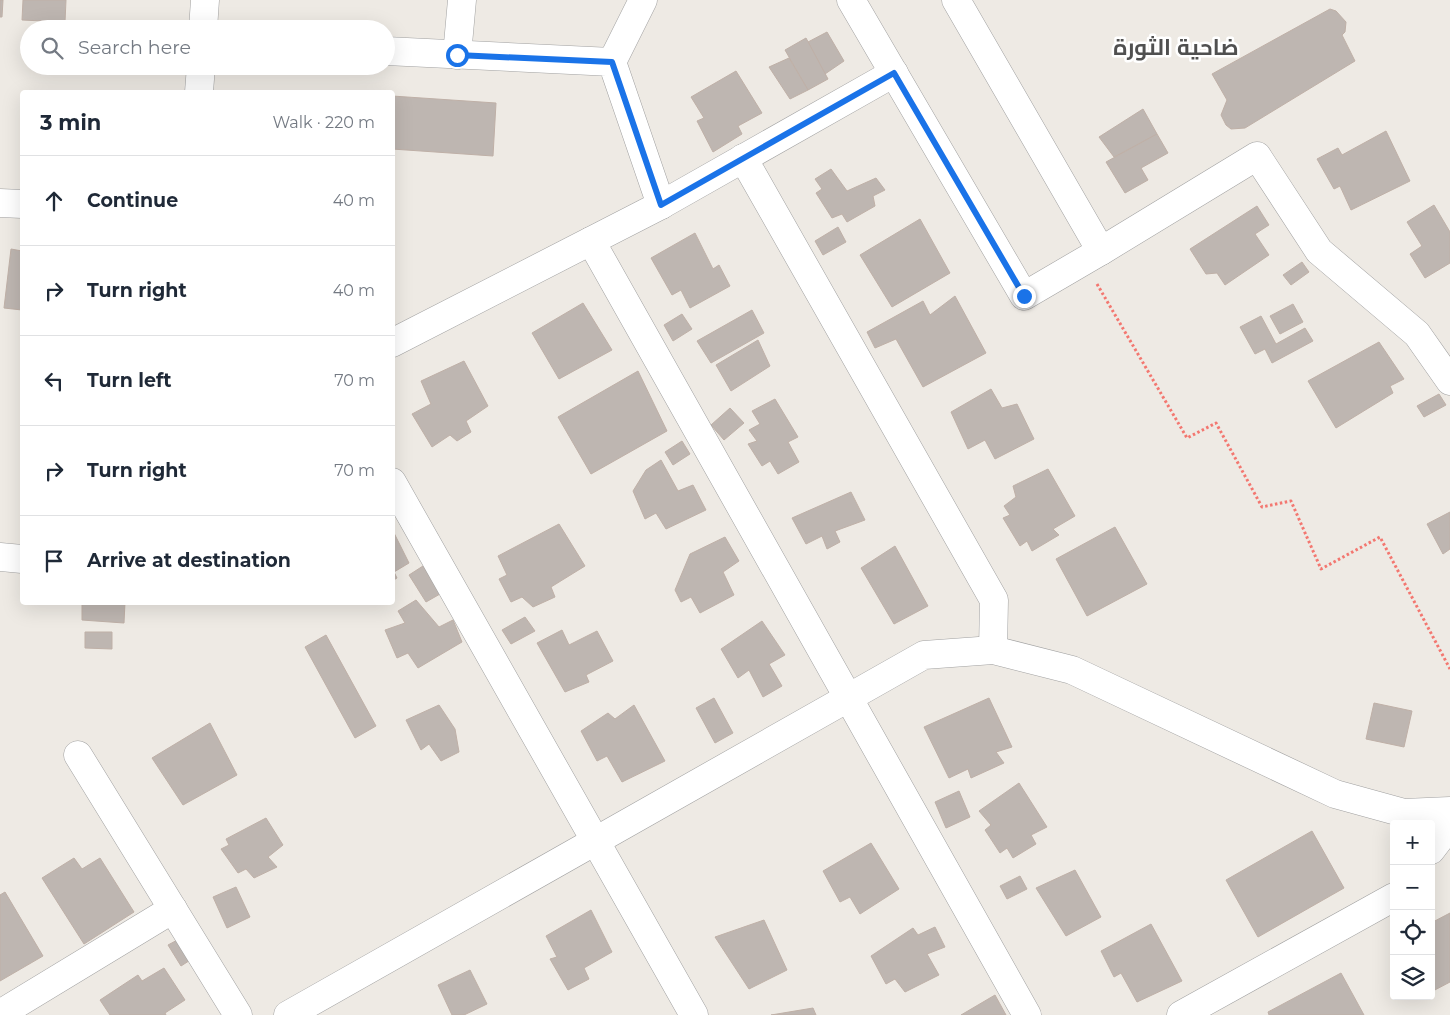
<!DOCTYPE html>
<meta charset="utf-8">
<style>
body{margin:0;font-family:Montserrat,Cairo,sans-serif;background:#f6f6f7;color:#1f2937}
.controls{position:absolute;right:15px;bottom:15px;display:grid;overflow:hidden;border-radius:5px;box-shadow:0 5px 20px #0002}
.controls button{width:45px;height:45px;display:grid;place-items:center;padding:0;border:0;border-bottom:1px solid #e0e1e3;background:#fff;color:#1f2937;font:25px sans-serif}
.stop{position:absolute;width:15px;height:15px;margin:-11px;border:4px solid #1a73e8;border-radius:50%;background:#fff}
.stop.end{background:#1a73e8;border-color:#fff;box-shadow:0 1px 5px #0008}
.list{margin:0;padding:0;list-style:none}
h2{display:flex;justify-content:space-between;align-items:center;height:65px;margin:0;padding:0 20px;font-size:21px}
h2 small{font-size:16px;font-weight:400;color:#747a83}
.list li{display:grid;grid-template-columns:32px 1fr auto;gap:15px;align-items:center;box-sizing:border-box;height:90px;padding:0 20px;border-top:1px solid #e0e1e3}
.list b{display:block;font-size:19px;white-space:nowrap}
.list em{font-size:16px;font-style:normal;color:#747a83}
.icon{flex:none;width:28px;height:28px;fill:none;stroke:currentColor;stroke-width:2;stroke-linecap:round;stroke-linejoin:round}
.map{position:relative;flex:none;width:1450px;height:1015px;overflow:hidden}
.search{position:absolute;background:#fff;box-shadow:0 5px 20px #0002;left:20px;top:20px;width:375px;height:55px;display:flex;align-items:center;gap:12px;box-sizing:border-box;padding:0 18px;border-radius:28px;color:#747a83;font-size:19px}
.panel{position:absolute;background:#fff;box-shadow:0 5px 20px #0002;left:20px;top:90px;width:375px;height:515px;border-radius:5px}
.map>svg:first-child{display:block}
.building{fill:#beb6b1;stroke:#bfb0a7}
.lines{fill:none;stroke-linecap:round;stroke-linejoin:round}
.minor-casing{stroke:#a1a1a1;stroke-width:29}
.path{stroke:#f37770;stroke-width:3;stroke-dasharray:2.5 2.5;stroke-linecap:butt}
.minor{stroke:#fff;stroke-width:28}
.route{stroke:#1a73e8;stroke-width:6}
.labels{text-anchor:middle;stroke-width:5;stroke-linejoin:round;paint-order:stroke}
.district-label{font-size:22px;font-weight:bold;fill:#505050;stroke:#fff}
</style>
<div class="map">
<svg width="1450" height="1015" viewBox="0 0 1450 1015">
<rect width="100%" height="100%" fill="#eeeae4"/>
<g class="building">
<path d="M0,0H3L2,17H0Z"/>
<path d="M23,0H66L65,22L22,20Z"/>
<path d="M1330,9L1336,11L1346,22L1345,32L1342,35L1355,61L1245,128L1231,129L1226,125L1221,115L1227,100L1212,74Z"/>
<path d="M827,32L844,61L825,74L808,42Z"/>
<path d="M806,38L828,79L808,90L785,50Z"/>
<path d="M789,58L808,90L790,99L769,67Z"/>
<path d="M736,71L762,113L738,126L742,134L713,152L697,121L704,118L691,97Z"/>
<path d="M392,96L496,103L493,156L392,149Z"/>
<path d="M1143,109L1157,134L1114,157L1099,137Z"/>
<path d="M1386,131L1410,181L1351,210L1340,186L1334,189L1317,159L1338,148L1342,155Z"/>
<path d="M1157,134L1168,153L1141,168L1148,180L1125,193L1106,162Z"/>
<path d="M831,169L847,191L876,178L885,190L873,196L875,206L847,222L842,214L832,218L816,193L822,189L815,179Z"/>
<path d="M1434,205L1450,232V263L1425,278L1410,254L1422,246L1407,222Z"/>
<path d="M1257,206L1269,225L1255,234L1269,255L1225,285L1217,273L1206,274L1190,249Z"/>
<path d="M920,219L950,273L892,307L860,255Z"/>
<path d="M838,227L846,242L823,255L815,241Z"/>
<path d="M695,233L713,269L719,265L730,286L690,308L681,290L672,295L651,258Z"/>
<path d="M11,249L22,251V310L4,308Z"/>
<path d="M1302,262L1309,272L1291,285L1283,275Z"/>
<path d="M955,296L986,353L923,387L896,339L875,348L867,332L923,301L930,315Z"/>
<path d="M583,303L612,350L559,379L532,333Z"/>
<path d="M1293,304L1303,322L1280,334L1270,316Z"/>
<path d="M752,310L764,333L711,363L697,341Z"/>
<path d="M682,314L692,329L673,341L664,325Z"/>
<path d="M1261,316L1276,344L1305,328L1313,341L1272,363L1265,349L1255,354L1240,327Z"/>
<path d="M758,340L770,366L731,391L716,365Z"/>
<path d="M1379,342L1404,379L1390,386L1393,393L1336,428L1308,381Z"/>
<path d="M464,361L488,406L466,421L471,432L457,441L450,435L432,447L412,414L431,404L421,381Z"/>
<path d="M638,371L667,431L591,474L558,417Z"/>
<path d="M991,389L1002,408L1017,404L1034,439L995,459L985,440L968,449L951,412Z"/>
<path d="M1439,394L1446,405L1424,417L1417,406Z"/>
<path d="M775,399L798,437L788,442L799,462L778,474L770,461L762,466L748,444L757,441L749,430L760,424L752,411Z"/>
<path d="M730,408L744,423L724,440L711,425Z"/>
<path d="M682,441L690,454L673,465L665,452Z"/>
<path d="M661,460L678,491L693,485L706,510L666,529L656,513L645,519L633,491L646,470Z"/>
<path d="M1048,469L1075,516L1053,529L1059,535L1032,551L1027,541L1020,546L1003,518L1010,515L1004,506L1016,497L1013,486Z"/>
<path d="M851,492L865,520L835,531L840,542L827,549L822,536L806,544L792,518Z"/>
<path d="M1450,512V549L1443,554L1427,524Z"/>
<path d="M559,524L585,566L551,587L555,597L533,607L522,597L511,602L499,579L507,575L498,556Z"/>
<path d="M1115,527L1147,584L1087,616L1056,559Z"/>
<path d="M392,529L409,563L394,572L397,578L392,581Z"/>
<path d="M725,537L739,561L723,572L734,595L700,613L691,597L681,602L675,590L690,554Z"/>
<path d="M895,546L928,606L894,624L861,568Z"/>
<path d="M423,566L440,594L426,602L409,575Z"/>
<path d="M416,600L439,627L453,620L462,642L418,668L408,653L397,658L385,630L405,623L398,611Z"/>
<path d="M82,602H125L124,623L82,620Z"/>
<path d="M525,617L535,631L511,644L502,630Z"/>
<path d="M762,621L785,655L769,664L782,686L763,697L749,670L738,678L721,649Z"/>
<path d="M562,630L569,645L597,631L613,661L586,675L589,682L565,692L537,643Z"/>
<path d="M85,632H112V649L85,648Z"/>
<path d="M326,635L376,726L355,738L305,647Z"/>
<path d="M714,698L733,733L715,743L696,708Z"/>
<path d="M989,698L1012,747L996,752L1004,763L971,778L968,769L949,778L924,727Z"/>
<path d="M1374,703L1412,711L1404,747L1366,739Z"/>
<path d="M439,705L455,729L459,752L441,761L429,744L421,750L406,720Z"/>
<path d="M634,705L665,761L622,782L607,756L597,761L581,731L608,713L615,719Z"/>
<path d="M210,723L237,775L183,805L152,758Z"/>
<path d="M1019,783L1047,827L1031,835L1036,844L1013,858L1007,848L1000,853L985,830L991,825L979,811Z"/>
<path d="M959,791L970,817L946,828L935,802Z"/>
<path d="M266,818L283,845L268,857L277,867L254,878L246,869L238,873L221,849L229,845L226,839Z"/>
<path d="M1312,831L1344,888L1258,937L1226,880Z"/>
<path d="M871,843L899,889L860,914L850,897L840,902L823,871Z"/>
<path d="M74,858L82,869L100,858L134,912L84,944L42,878Z"/>
<path d="M1075,870L1101,917L1066,936L1036,888Z"/>
<path d="M1020,876L1027,889L1007,899L1000,886Z"/>
<path d="M236,887L250,917L227,928L213,897Z"/>
<path d="M5,892L43,956L0,981V895Z"/>
<path d="M591,910L612,952L584,968L589,979L568,990L550,959L557,957L546,936Z"/>
<path d="M1450,913V982L1431,992V923Z"/>
<path d="M764,920L787,970L749,989L715,937Z"/>
<path d="M1151,924L1182,981L1137,1002L1121,973L1114,977L1101,951Z"/>
<path d="M935,927L945,947L927,954L939,975L905,992L895,979L886,984L871,956L913,928L918,935Z"/>
<path d="M183,937L195,957L181,966L168,945Z"/>
<path d="M164,968L185,1000L165,1013L166,1015H110L100,1000L138,975L142,981Z"/>
<path d="M470,970L487,1004L464,1015H452L438,985Z"/>
<path d="M1341,973L1364,1015H1269L1268,1012Z"/>
<path d="M995,995L1006,1015H961Z"/>
<path d="M813,1008L816,1015H771Z"/>
</g>
<g class="lines">
<defs>
<g id="minor">
<path d="M851,0L1024,296L1101,251L956,0"/>
<path d="M203,29L205,0"/>
<path d="M386,51L612,62L661,205"/>
<path d="M457,55L462,0"/>
<path d="M612,62L643,0"/>
<path d="M199,92L201,66"/>
<path d="M743,158L994,600L993,650"/>
<path d="M0,203L22,204"/>
<path d="M591,241L1027,1015"/>
<path d="M1101,251L1257,156L1319,251L1417,334L1450,381"/>
<path d="M392,343L661,205L894,73"/>
<path d="M392,482L694,1015"/>
<path d="M0,557L22,559"/>
<path d="M78,755L238,1015"/>
<path d="M1431,850L1450,825"/>
<path d="M0,1014L173,909"/>
<path d="M288,1015L924,655L993,650L1072,670L1335,794L1404,813L1450,811"/>
<path d="M1181,1015L1394,897"/>
</g>
</defs>
<use href="#minor" class="minor-casing"/>
<path class="path" d="M1097,284L1187,438L1216,423L1262,507L1291,501L1321,569L1380,537L1450,669"/>
<use href="#minor" class="minor"/>
</g>
<g class="lines">
<path class="route" d="M457,55L612,62L661,205L894,73L1024,296"/>
</g>
<g class="labels">
<g class="district-label">
<text x="1176" y="55">ضاحية الثورة</text>
</g>
</g>
</svg>
<div class="controls">
<button>+</button>
<button>−</button>
<button><svg class="icon" aria-label="locate" viewBox="0 0 24 24"><circle cx="12" cy="12" r="6"/><path d="M12 2v4M12 18v4M2 12h4M18 12h4"/></svg></button>
<button><svg class="icon" aria-label="layers" viewBox="0 0 24 24"><path d="M12 4l9 5-9 5-9-5zM3 14l9 5 9-5"/></svg></button>
</div>
<div class="stop" style="left:457px;top:55px"></div>
<div class="stop end" style="left:1024px;top:296px"></div>
<div class="search"><svg class="icon" aria-label="search" viewBox="0 0 24 24"><circle cx="10" cy="10" r="6"/><path d="M15 15l6 6"/></svg>Search here</div>
<section class="panel">
<h2>3 min<small>Walk · 220 m</small></h2>
<ul class="list">
<li><svg class="icon" aria-label="ahead" viewBox="0 0 24 24"><path d="M12 20V5M6 11l6-6 6 6"/></svg><div><b>Continue</b></div><em>40 m</em></li>
<li><svg class="icon" aria-label="right" viewBox="0 0 24 24"><path d="M7 20v-9h11M14 6l5 5-5 5"/></svg><div><b>Turn right</b></div><em>40 m</em></li>
<li><svg class="icon" aria-label="left" viewBox="0 0 24 24"><path d="M17 20v-9H6M10 6l-5 5 5 5"/></svg><div><b>Turn left</b></div><em>70 m</em></li>
<li><svg class="icon" aria-label="right" viewBox="0 0 24 24"><path d="M7 20v-9h11M14 6l5 5-5 5"/></svg><div><b>Turn right</b></div><em>70 m</em></li>
<li><svg class="icon" aria-label="arrive" viewBox="0 0 24 24"><path d="M6 21V4h12l-3 4 3 4H6"/></svg><div><b>Arrive at destination</b></div></li>
</ul>
</section>
</div>
